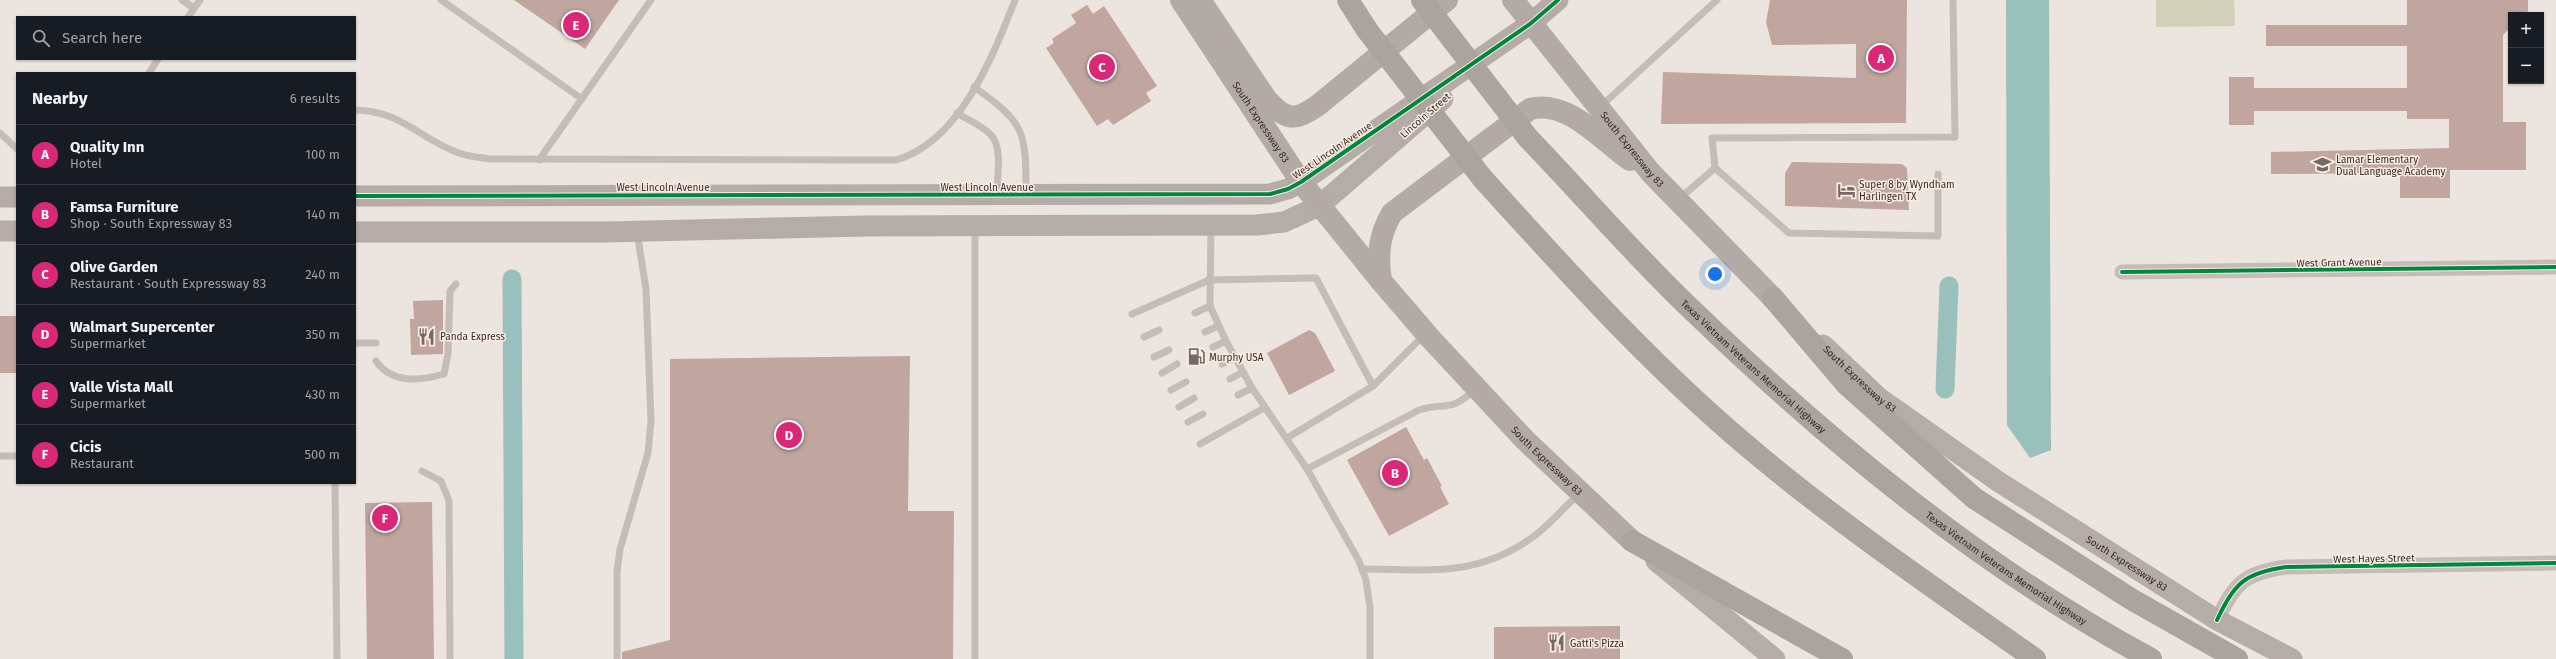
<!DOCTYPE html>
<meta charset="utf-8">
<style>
body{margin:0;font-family:"Fira Sans",sans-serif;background:#242831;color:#f1f3f6}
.controls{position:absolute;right:12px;top:12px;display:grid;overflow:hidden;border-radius:0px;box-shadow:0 1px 3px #0004}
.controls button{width:36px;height:36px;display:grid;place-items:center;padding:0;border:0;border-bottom:1px solid #363941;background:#171b24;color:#f1f3f6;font:20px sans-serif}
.you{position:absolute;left:1715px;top:274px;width:14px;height:14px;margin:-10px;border:3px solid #fff;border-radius:50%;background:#1a73e8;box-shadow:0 0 0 6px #1a73e833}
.badge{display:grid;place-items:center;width:26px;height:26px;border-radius:50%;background:#db2777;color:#fff;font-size:13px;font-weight:700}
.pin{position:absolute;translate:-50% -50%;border:2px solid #fff;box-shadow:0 1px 4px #0006}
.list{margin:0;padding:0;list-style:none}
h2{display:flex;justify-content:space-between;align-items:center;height:52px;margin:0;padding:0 16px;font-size:17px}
h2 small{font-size:13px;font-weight:400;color:#9ea1a6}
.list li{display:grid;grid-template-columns:26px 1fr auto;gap:12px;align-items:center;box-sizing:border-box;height:60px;padding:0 16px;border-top:1px solid #363941}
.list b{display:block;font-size:15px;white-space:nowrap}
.list p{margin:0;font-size:13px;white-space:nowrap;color:#9ea1a6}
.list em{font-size:13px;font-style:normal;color:#9ea1a6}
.icon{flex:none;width:22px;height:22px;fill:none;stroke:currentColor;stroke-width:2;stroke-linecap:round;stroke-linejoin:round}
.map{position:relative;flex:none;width:2556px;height:659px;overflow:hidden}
.search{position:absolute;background:#171b24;box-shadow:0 1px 3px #0004;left:16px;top:16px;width:340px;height:44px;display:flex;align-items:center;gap:10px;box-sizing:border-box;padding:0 14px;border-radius:0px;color:#9ea1a6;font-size:15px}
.panel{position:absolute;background:#171b24;box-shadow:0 1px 3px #0004;left:16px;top:72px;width:340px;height:412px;border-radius:0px}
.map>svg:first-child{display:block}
.green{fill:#d0d1b8}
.water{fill:#99c0ba}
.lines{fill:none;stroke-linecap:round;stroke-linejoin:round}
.canal{stroke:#99c0ba;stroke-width:19}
.building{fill:#c1a59f}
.lane{stroke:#c5bcb7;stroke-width:7}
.street{stroke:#c5bcb7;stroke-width:15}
.secondary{stroke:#b5aca8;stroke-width:21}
.primary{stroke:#b3aaa7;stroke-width:22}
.highway{stroke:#aba39d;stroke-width:22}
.highway-bridge{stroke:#aba39d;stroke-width:22}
.cycleway-casing{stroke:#faede4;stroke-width:6}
.cycleway{stroke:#00873e;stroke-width:4}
.labels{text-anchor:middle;stroke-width:3;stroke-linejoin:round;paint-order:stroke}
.street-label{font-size:10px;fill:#352926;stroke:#faede4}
.poi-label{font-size:10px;fill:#352926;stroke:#faede4;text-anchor:start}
</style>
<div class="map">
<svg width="2556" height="659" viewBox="0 0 2556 659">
<rect width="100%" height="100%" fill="#ece4de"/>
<path class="green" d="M2156,0H2234L2235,26L2156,27Z"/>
<path class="water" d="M2006,0H2049L2051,450L2030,458L2007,425Z"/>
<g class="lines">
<g class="canal">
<path d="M512,279L514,659"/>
<path d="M1945,389L1949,286"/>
</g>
</g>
<g class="building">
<path d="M514,0H619L585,49Z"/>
<path d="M1770,0H1907L1906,123L1661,124L1663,72L1856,78V44L1772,45L1766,22Z"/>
<path d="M2407,0H2528V11L2524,15H2511V27L2503,35V122H2526V170H2450V198H2400V173L2271,174V152L2449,148V119H2407V111H2254V125H2229V77H2254V88H2407V46H2266V25H2407Z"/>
<path d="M1087,5L1093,14L1104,6L1157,86L1146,93L1151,101L1113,125L1108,119L1097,126L1046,48L1054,43L1052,39L1076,23L1071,15Z"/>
<path d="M1792,162L1902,164L1907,168L1909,210L1785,206V173Z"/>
<path d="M443,300V354L411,355L410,319H414L413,301Z"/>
<rect x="0" y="316" width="17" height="57"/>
<path d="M1309,330L1315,333L1335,371L1289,395L1267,353Z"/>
<path d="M910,356L908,511H954L953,659H622V652L670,640V359Z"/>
<path d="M1406,427L1424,460L1427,458L1442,486L1440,487L1449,504L1389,536L1347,460Z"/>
<path d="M432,502L434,659H367L365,503Z"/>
<path d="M1620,626V659H1494V627Z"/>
</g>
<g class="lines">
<g class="lane">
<path d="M182,0L194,8"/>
<path d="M441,0L582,99"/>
<path d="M188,17L200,0"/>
<path d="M149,73L158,59"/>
<path d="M974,87C1025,123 1026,131 1026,192"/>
<path d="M1600,107L1717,0"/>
<path d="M355,110C403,111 419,139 459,153C469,157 480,157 490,159L896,160C960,142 993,56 1015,0"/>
<path d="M957,113C968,120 983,126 991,135C1003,148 997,176 997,193"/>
<path d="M0,133L17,149"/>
<path d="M539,160L651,0"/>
<path d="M1715,168L1712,138L1955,137L1953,0"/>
<path d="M1679,199L1715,168L1789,233L1938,236V174"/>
<path d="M1211,226L1210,306L1226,341L1252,388L1307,469L1359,561L1366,580L1370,608V659"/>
<path d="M975,228V659"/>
<path d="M1195,313L1210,306"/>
<path d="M1132,314L1209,280L1316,278L1373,386"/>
<path d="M1205,332L1218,326"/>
<path d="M1144,337L1159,330"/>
<path d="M355,343H376"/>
<path d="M1213,347L1226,341"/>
<path d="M1154,357L1169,350"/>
<path d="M376,361C392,384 419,381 444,374L448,354L450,291L456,284"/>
<path d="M1222,364L1235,357"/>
<path d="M1162,373L1177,364"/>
<path d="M1230,379L1243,372"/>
<path d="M1171,390L1186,382"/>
<path d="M1238,395L1252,388"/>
<path d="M1179,407L1194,398"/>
<path d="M1188,422L1203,414"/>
<path d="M1287,438L1373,386L1425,334"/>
<path d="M1200,444L1264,408"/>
<path d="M0,456H17"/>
<path d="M1307,469L1419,410C1446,402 1451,413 1475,389"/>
<path d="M422,471L441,481L449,501L450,659"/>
<path d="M335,483L337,659"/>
<path d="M1362,569C1426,569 1474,578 1530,539C1548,527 1563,508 1579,494"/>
<path d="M617,659V572L620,549L648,453L651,421L646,289L637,232"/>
</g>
<g class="street">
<path d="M2122,272L2556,267"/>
<path d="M2217,620C2235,583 2244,573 2286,567L2556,563"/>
</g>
<g class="secondary">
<path d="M355,196L1270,194L1288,189L1301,182L1530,24L1558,0"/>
<path d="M0,197H17"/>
<path d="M0,231H17"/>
<path d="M355,232H605L865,226L1257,225L1284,222L1319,206L1443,99"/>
<path id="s1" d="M1823,345L1878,397L1999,482L2217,620L2292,659"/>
<path d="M1656,561L1775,659"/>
</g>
<g class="primary">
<path id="s2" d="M1181,0L1301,182L1381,281L1430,338L1525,440L1632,541"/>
<path d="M1200,0L1267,100C1286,121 1295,121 1317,106L1447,0"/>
<path id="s3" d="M1513,0L1651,173L1773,298"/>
<path d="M1381,281C1377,255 1379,235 1392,213L1530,109C1568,99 1601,140 1630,160"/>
</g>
<g class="highway">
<path d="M1348,0L1367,30"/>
<path id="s4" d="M1528,138C1583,195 1635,256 1692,310C1830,443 1982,568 2151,659"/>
<path d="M1483,179C1571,276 1658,373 1759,456C1847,529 1941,593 2035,659"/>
<path d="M1773,298L1847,385L1974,498L2131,599L2237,659"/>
<path d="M1632,541L1842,659"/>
</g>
<g class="highway-bridge">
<path d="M1422,0L1528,138"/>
<path d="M1367,30L1483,179"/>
</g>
<defs>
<g id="cycleway">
<path d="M355,196L1270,194L1288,189L1301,182L1530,24L1558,0"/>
<path d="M2122,272L2556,267"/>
<path d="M2217,620C2235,583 2244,573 2286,567L2556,563"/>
</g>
</defs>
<use href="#cycleway" class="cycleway-casing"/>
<use href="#cycleway" class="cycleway"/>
</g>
<defs>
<symbol id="school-bare" viewBox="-9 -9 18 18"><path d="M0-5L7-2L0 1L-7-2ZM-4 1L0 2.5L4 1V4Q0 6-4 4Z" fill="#756a66" stroke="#faede4" stroke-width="2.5" paint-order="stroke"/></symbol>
<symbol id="hotel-bare" viewBox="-9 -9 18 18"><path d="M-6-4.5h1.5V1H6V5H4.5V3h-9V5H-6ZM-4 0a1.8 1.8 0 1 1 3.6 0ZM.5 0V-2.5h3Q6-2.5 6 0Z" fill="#756a66" stroke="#faede4" stroke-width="2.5" paint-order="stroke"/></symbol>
<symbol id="restaurant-bare" viewBox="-9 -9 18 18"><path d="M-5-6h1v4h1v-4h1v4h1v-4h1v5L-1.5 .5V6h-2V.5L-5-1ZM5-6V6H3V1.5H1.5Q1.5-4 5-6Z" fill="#756a66" stroke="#faede4" stroke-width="2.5" paint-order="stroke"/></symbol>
<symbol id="fuel-bare" viewBox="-9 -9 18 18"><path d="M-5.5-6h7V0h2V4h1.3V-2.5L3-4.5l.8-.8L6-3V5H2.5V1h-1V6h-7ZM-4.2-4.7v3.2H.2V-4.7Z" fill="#756a66" stroke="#faede4" stroke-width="2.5" paint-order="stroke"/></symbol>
</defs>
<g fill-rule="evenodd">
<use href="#school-bare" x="2310" y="152" width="25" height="25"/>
<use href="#hotel-bare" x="1834" y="178" width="25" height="25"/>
<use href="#restaurant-bare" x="414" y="324" width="25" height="25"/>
<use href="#fuel-bare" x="1184" y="344" width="25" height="25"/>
<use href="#restaurant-bare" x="1544" y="630" width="25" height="25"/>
</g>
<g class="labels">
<g class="street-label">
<text transform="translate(1425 115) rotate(-41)" y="4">Lincoln Street</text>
<text dy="4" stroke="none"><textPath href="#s2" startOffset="146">South Expressway 83</textPath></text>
<text dy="4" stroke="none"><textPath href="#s3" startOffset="191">South Expressway 83</textPath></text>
<text transform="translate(1332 150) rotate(-34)" y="4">West Lincoln Avenue</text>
<text x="663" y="191">West Lincoln Avenue</text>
<text x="987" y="191">West Lincoln Avenue</text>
<text transform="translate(2339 262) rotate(-1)" y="4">West Grant Avenue</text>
<text dy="4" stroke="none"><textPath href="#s4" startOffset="321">Texas Vietnam Veterans Memorial Highway</textPath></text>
<text dy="4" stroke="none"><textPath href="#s1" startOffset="50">South Expressway 83</textPath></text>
<text dy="4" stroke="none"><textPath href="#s2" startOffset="590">South Expressway 83</textPath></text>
<text transform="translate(2374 558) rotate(-1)" y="4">West Hayes Street</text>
<text dy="4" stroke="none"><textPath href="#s1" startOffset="375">South Expressway 83</textPath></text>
<text dy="4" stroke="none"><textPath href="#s4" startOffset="645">Texas Vietnam Veterans Memorial Highway</textPath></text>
</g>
<g class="poi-label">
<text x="2336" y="163">Lamar Elementary<tspan x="2336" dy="12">Dual Language Academy</tspan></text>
<text x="1859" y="188">Super 8 by Wyndham<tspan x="1859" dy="12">Harlingen TX</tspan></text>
<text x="440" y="340">Panda Express</text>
<text x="1209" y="361">Murphy USA</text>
<text x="1570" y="647">Gatti's Pizza</text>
</g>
</g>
</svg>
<div class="controls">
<button>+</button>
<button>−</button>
</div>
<div class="you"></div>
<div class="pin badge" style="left:1881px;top:58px">A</div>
<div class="pin badge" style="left:1395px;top:473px">B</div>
<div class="pin badge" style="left:1102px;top:67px">C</div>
<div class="pin badge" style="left:789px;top:435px">D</div>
<div class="pin badge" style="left:576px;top:25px">E</div>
<div class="pin badge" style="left:385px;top:518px">F</div>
<div class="search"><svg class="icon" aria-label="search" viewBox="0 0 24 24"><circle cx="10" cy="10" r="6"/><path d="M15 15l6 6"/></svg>Search here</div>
<section class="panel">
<h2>Nearby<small>6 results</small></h2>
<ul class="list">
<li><span class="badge">A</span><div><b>Quality Inn</b><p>Hotel</p></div><em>100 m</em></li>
<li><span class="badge">B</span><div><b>Famsa Furniture</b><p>Shop · South Expressway 83</p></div><em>140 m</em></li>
<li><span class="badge">C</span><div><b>Olive Garden</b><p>Restaurant · South Expressway 83</p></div><em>240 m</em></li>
<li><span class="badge">D</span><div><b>Walmart Supercenter</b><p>Supermarket</p></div><em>350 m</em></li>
<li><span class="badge">E</span><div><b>Valle Vista Mall</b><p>Supermarket</p></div><em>430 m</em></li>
<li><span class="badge">F</span><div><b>Cicis</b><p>Restaurant</p></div><em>500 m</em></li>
</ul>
</section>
</div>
